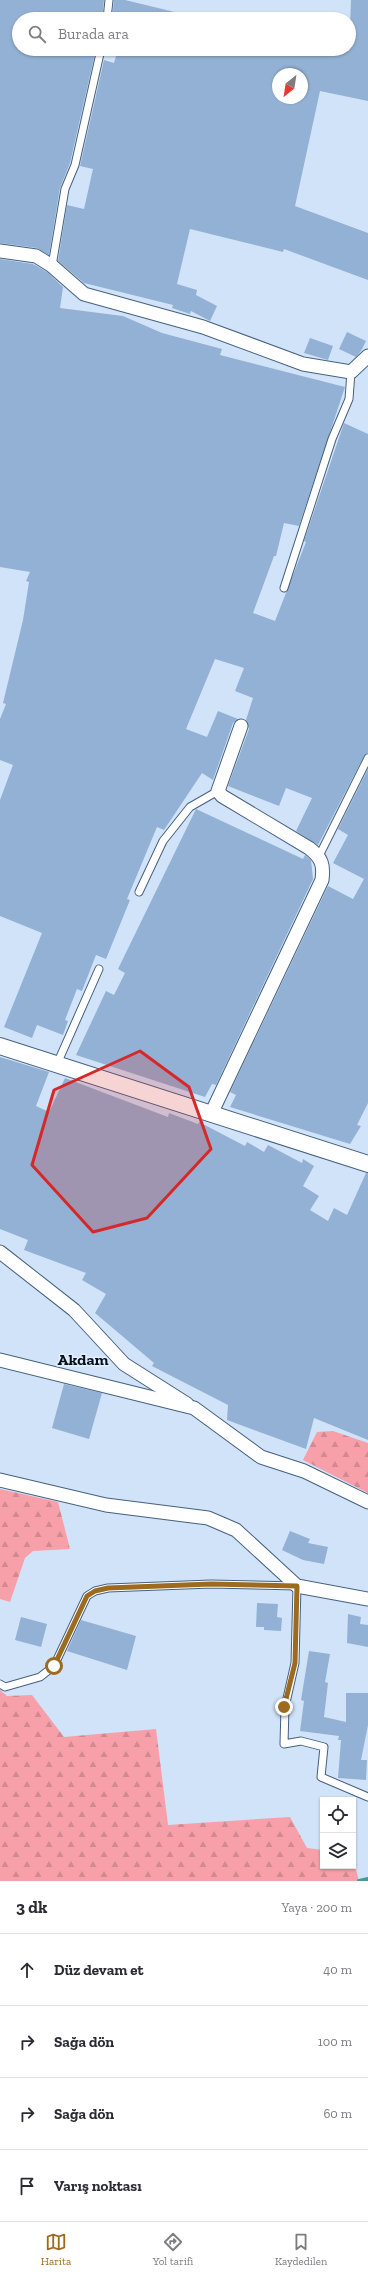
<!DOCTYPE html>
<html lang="tr">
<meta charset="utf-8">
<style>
body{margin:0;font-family:"Zilla Slab",serif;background:#f2f2f3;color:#2b2b33}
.controls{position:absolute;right:12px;bottom:12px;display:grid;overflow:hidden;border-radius:0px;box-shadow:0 1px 3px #0004}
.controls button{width:36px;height:36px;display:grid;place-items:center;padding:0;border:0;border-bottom:1px solid #e1e1e2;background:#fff;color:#2b2b33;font:20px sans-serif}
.compass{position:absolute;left:272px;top:68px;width:36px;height:36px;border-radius:50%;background:#fff;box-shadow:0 1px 3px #0004;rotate:210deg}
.stop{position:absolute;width:12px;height:12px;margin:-9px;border:3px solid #9c6b1f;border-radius:50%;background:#fff}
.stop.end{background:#9c6b1f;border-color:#fff;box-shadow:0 1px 4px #0008}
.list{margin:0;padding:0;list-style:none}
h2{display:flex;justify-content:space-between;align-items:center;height:52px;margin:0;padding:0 16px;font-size:17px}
h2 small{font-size:13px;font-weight:400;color:#7c7c81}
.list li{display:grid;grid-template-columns:26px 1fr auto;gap:12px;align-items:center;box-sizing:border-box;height:72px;padding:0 16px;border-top:1px solid #e1e1e2}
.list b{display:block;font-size:15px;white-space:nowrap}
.list em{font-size:13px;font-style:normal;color:#7c7c81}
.icon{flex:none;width:22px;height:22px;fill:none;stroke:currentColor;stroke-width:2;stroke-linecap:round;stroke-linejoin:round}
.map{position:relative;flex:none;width:368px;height:1881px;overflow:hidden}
.search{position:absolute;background:#fff;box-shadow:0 1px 3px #0004;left:12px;right:12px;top:12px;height:44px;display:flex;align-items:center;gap:10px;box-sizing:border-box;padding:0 14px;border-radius:22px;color:#7c7c81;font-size:15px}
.sheet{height:340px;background:#fff}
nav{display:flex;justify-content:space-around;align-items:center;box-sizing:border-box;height:56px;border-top:1px solid #e1e1e2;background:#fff;font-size:11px;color:#7c7c81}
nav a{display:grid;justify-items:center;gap:2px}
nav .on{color:#9c6b1f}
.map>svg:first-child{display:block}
.forest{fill:url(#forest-firs)}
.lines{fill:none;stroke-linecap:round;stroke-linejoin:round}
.stream{stroke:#439a97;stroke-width:4}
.building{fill:#93b1d4;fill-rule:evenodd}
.service-casing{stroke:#456181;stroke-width:9}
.minor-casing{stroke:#456181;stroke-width:15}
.tertiary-casing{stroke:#456181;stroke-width:18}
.service{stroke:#fff;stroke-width:7}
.minor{stroke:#fff;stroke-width:13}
.tertiary{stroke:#fff;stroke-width:16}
.route{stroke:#9c6b1f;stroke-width:5}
.marked{fill:#d62828;fill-opacity:0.2;stroke:#d62828;stroke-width:3;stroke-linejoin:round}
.labels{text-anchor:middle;stroke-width:3;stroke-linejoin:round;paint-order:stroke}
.neighbourhood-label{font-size:16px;font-weight:bold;fill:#050f1b;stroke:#e3effe}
</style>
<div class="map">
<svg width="368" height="1881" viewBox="0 0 368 1881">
<defs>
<pattern id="forest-firs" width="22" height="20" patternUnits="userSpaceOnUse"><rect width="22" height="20" fill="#f7a0a9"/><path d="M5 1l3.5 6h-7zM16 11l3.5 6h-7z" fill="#d28991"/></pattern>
</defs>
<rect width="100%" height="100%" fill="#d0e3f9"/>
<g class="forest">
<path d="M333,1431L368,1443V1493L303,1460L317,1432Z"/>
<path d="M0,1489L58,1502L70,1549L33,1551L25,1558L10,1602L0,1599Z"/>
<path d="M0,1690L7,1696L32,1695L64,1737L156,1729L168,1825L290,1817L307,1848L323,1850V1866H353V1858L359,1881H0Z"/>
</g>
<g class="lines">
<path class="stream" d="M359,1881L368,1879"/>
</g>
<g class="building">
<path d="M0,0H104L102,19H19V49H96L70,163L60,188L49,255L37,248L0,243Z"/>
<path d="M114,0H125L187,15L186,19H112Z"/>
<path d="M351,0H368V101L320,91L295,206L368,233V280L284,249L283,252L190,229L177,284L197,290L196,295L217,306L210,321L191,311L190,314L172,308L173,305L84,283L58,261L67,205L84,209L93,169L80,166L104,60L114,63L118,49H338L349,51ZM278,74H302V98H278Z"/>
<path d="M0,259L33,264L47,272L63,287L60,308L123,316L162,333L222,349L220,355L345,387L299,526L284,523L276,556H274L253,613L275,621L306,542L304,541L344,423L368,434V753L364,756L318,845L296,831L312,798L286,788L279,806L228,786L249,729L246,720L253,698L235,691L244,668L215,659L186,729L207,737L218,711L238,719L233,723L213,780L202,773L164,830L157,827L127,899L130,900L106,959L96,955L82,991L77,989L65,1020L68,1021L63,1035L37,1025L32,1038L4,1027L42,933L0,916V800L13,765L0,760V719L6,704L3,703L23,620L29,582L26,581L30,572L0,567Z"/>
<path d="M347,332L366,341L361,351L356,357L339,349Z"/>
<path d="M310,338L333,346L328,360L304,353Z"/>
<path d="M368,769V1103L357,1125L361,1126L350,1144L230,1107L236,1095L230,1092L328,886L353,899L364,879L333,863L348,835L338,829Z"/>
<path d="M196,809L303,859L305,855L311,860L313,879L216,1085L212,1084L205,1097L76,1055L106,991L114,995L125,973L118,969Z"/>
<path d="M0,1057L49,1072L36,1106L49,1112L65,1078L168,1117L169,1113L198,1124L199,1122L245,1146L247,1142L264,1152L268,1145L302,1163L303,1159L314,1166L303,1186L319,1196L310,1210L328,1221L334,1208L347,1215L366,1173H368V1440L314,1418L306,1449L227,1420L228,1405L152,1366L154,1363L95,1313L106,1294L82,1280L86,1273L24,1250L28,1240L0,1229Z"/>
<path d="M64,1384L102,1393L89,1439L52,1428Z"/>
<path d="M290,1531L310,1539L308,1543L328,1547L324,1564L303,1560L282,1550Z"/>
<path d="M257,1603L278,1604L277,1617L282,1618L281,1631L264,1630V1627H256Z"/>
<path d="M348,1614L361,1617L360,1624L368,1625V1647L347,1643Z"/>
<path d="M21,1617L47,1624L41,1647L15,1640Z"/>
<path d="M81,1620L136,1636L127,1670L67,1651Z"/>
<path d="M309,1651L330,1654L325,1682L328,1683L324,1717L346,1722V1693H368V1725L361,1760H367L366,1780L338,1778L341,1740H338L339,1736L300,1731L304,1701L301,1700Z"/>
</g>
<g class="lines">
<defs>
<g id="service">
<path d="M107,19L109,0"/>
<path d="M52,266L65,189L75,165L101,49"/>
<path d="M284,588L332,439L349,399L351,372"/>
<path d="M319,856L368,758"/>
<path d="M139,892L163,841L190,807L218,791"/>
<path d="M57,1064L99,969"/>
<path d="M0,1684L5,1687L40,1677L54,1666L87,1596L95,1591L108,1588L211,1584L297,1586L295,1663L285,1707L284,1744L301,1741L324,1747L321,1777L368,1797"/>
</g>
<g id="minor">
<path d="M0,251L36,256L52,266L84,294L203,327L303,364L351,372L368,356"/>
<path d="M211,1114L322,880C324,865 322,858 309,848L222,796L218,791L241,726"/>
<path d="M0,1252L74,1310L124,1364L187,1404"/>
<path d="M0,1360L194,1408L261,1457L304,1471L368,1502"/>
<path d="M0,1480L106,1505L208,1518L236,1530L297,1586L368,1599"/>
</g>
<path id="tertiary" d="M0,1046L368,1164"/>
</defs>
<use href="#service" class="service-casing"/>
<use href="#minor" class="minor-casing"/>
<use href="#tertiary" class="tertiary-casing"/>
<use href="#service" class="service"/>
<use href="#minor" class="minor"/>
<use href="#tertiary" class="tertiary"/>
</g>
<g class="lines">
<path class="route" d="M54,1666L87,1596L95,1591L108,1588L211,1584L297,1586L295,1663L284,1707"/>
</g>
<path class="marked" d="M140,1051L189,1087L211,1149L147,1218L93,1232L32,1165L54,1090Z"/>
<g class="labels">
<g class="neighbourhood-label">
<text x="83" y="1365">Akdam</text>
</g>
</g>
</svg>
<div class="controls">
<button><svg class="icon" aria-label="locate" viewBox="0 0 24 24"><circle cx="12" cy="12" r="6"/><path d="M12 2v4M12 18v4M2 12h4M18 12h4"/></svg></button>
<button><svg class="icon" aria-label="layers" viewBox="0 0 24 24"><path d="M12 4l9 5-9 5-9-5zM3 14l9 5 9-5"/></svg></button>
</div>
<svg class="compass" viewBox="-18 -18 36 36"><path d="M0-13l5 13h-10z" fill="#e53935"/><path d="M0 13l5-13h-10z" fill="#7c7c81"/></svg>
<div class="stop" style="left:54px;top:1666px"></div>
<div class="stop end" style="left:284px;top:1707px"></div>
<div class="search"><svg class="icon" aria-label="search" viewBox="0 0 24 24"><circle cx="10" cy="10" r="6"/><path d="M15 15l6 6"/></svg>Burada ara</div>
</div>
<section class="sheet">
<h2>3 dk<small>Yaya · 200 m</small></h2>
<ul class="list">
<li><svg class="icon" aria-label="ahead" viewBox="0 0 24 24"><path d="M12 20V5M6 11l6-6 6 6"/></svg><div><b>Düz devam et</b></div><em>40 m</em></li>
<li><svg class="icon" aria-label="right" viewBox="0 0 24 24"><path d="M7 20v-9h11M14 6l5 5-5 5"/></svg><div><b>Sağa dön</b></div><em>100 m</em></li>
<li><svg class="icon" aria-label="right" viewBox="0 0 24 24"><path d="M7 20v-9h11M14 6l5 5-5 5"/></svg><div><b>Sağa dön</b></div><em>60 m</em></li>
<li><svg class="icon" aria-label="arrive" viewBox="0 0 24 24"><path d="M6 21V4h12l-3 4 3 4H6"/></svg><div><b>Varış noktası</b></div></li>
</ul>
</section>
<nav>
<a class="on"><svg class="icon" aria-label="map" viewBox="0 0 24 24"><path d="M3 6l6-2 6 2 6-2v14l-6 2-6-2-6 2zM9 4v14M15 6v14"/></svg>Harita</a>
<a><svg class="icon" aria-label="directions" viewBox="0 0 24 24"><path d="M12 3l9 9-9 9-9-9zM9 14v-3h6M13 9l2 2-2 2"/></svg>Yol tarifi</a>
<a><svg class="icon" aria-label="saved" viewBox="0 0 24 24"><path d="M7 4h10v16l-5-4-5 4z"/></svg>Kaydedilen</a>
</nav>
